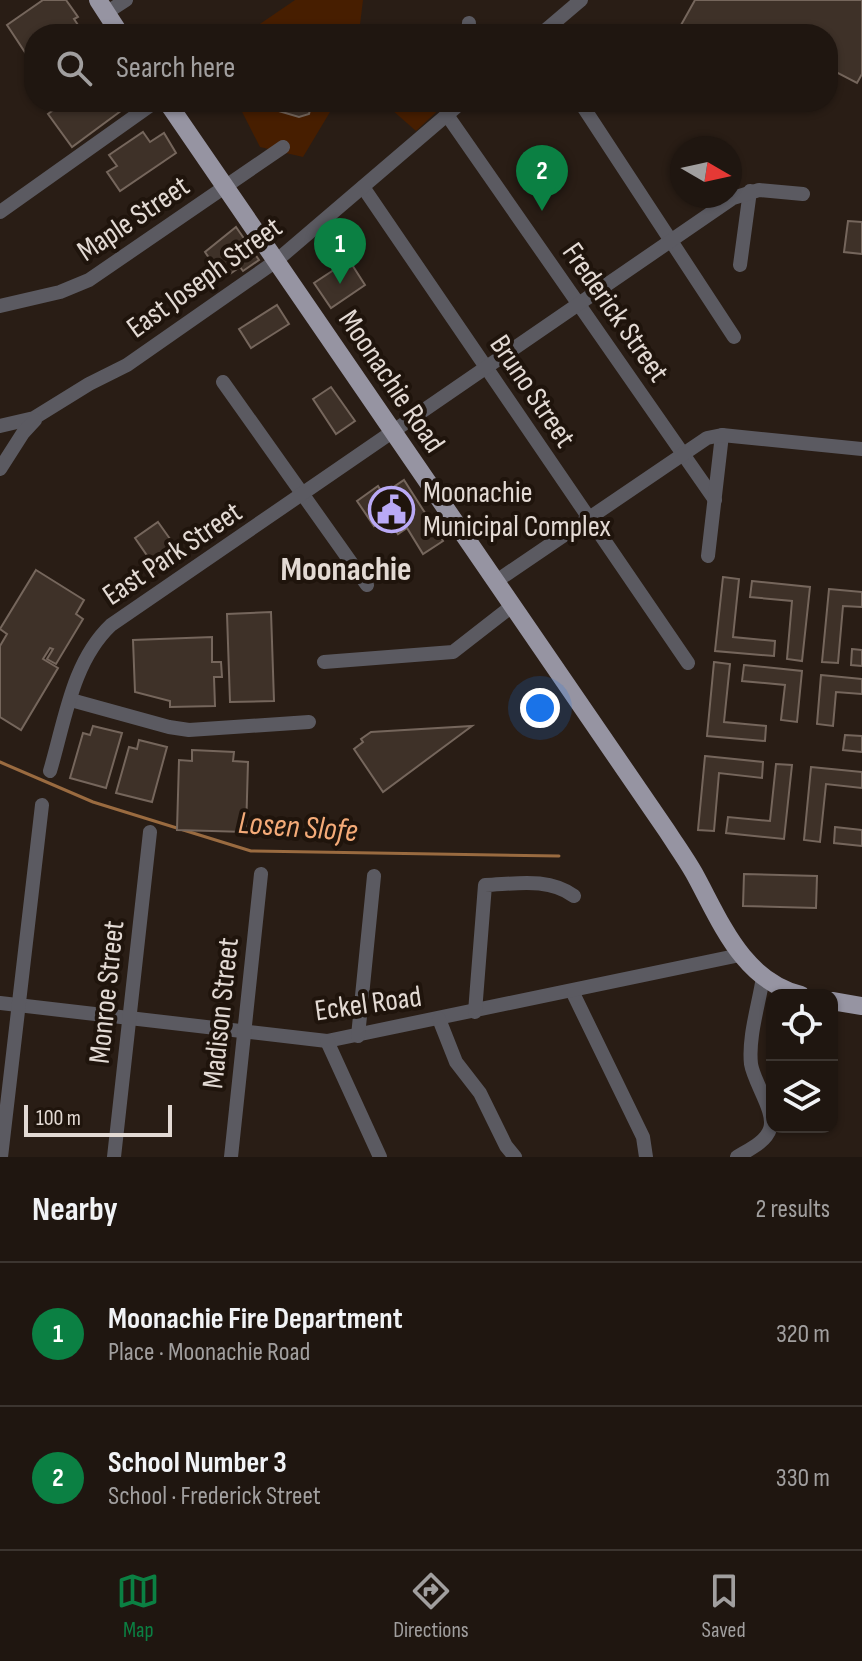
<!DOCTYPE html>
<meta charset="utf-8">
<style>
body{margin:0;font-family:"Sofia Sans Condensed",sans-serif;background:#2c231e;color:#f1f3f6}
.controls{position:absolute;right:24px;bottom:24px;display:grid;overflow:hidden;border-radius:16px;box-shadow:0 2px 6px #0004}
.controls button{width:72px;height:72px;display:grid;place-items:center;padding:0;border:0;border-bottom:2px solid #3c3530;background:#1f1610;color:#f1f3f6;font:40px sans-serif}
.compass{position:absolute;left:670px;top:136px;width:72px;height:72px;border-radius:50%;background:#1f1610;box-shadow:0 2px 6px #0004;rotate:99deg}
.scale{position:absolute;left:24px;bottom:20px;width:148px;box-sizing:border-box;padding-left:8px;border:4px solid #e3dad4;border-top:0;font-size:22px;line-height:28px;white-space:nowrap;color:#e3dad4;-webkit-text-stroke:6px #1f140c;paint-order:stroke}
.you{position:absolute;left:540px;top:708px;width:28px;height:28px;margin:-20px;border:6px solid #fff;border-radius:50%;background:#1a73e8;box-shadow:0 0 0 12px #1a73e833}
.badge{display:grid;place-items:center;width:52px;height:52px;border-radius:50%;background:#0b8043;color:#fff;font-size:26px;font-weight:700}
.pin{position:absolute;translate:-50% -66px;filter:drop-shadow(0 2px 4px #0008)}
.pin::after{content:'';position:absolute;top:42px;width:28px;height:24px;background:inherit;clip-path:polygon(0 0,100% 0,50% 100%)}
.list{margin:0;padding:0;list-style:none}
h2{display:flex;justify-content:space-between;align-items:center;height:104px;margin:0;padding:0 32px;font-size:34px}
h2 small{font-size:26px;font-weight:400;color:#a19f9f}
.list li{display:grid;grid-template-columns:52px 1fr auto;gap:24px;align-items:center;box-sizing:border-box;height:144px;padding:0 32px;border-top:2px solid #3c3530}
.list b{display:block;font-size:30px;white-space:nowrap}
.list p{margin:0;font-size:26px;white-space:nowrap;color:#a19f9f}
.list em{font-size:26px;font-style:normal;color:#a19f9f}
.icon{flex:none;width:44px;height:44px;fill:none;stroke:currentColor;stroke-width:2;stroke-linecap:round;stroke-linejoin:round}
.map{position:relative;flex:none;width:862px;height:1157px;overflow:hidden}
.search{position:absolute;background:#1f1610;box-shadow:0 2px 6px #0004;left:24px;right:24px;top:24px;height:88px;display:flex;align-items:center;gap:20px;box-sizing:border-box;padding:0 28px;border-radius:32px;color:#a19f9f;font-size:30px}
.sheet{height:392px;background:#1f1610}
nav{display:flex;justify-content:space-around;align-items:center;box-sizing:border-box;height:112px;border-top:2px solid #3c3530;background:#1f1610;font-size:22px;color:#a19f9f}
nav a{display:grid;justify-items:center;gap:4px}
nav .on{color:#0b8043}
.map>svg:first-child{display:block}
.green{fill:#471e00}
.lines{fill:none;stroke-linecap:round;stroke-linejoin:round}
.stream{stroke:#9a6b40;stroke-width:3}
.building{fill:#3e3128;stroke:#75665c;stroke-width:2}
.minor{stroke:#5b5a61;stroke-width:14}
.major{stroke:#9694a2;stroke-width:18}
.labels{text-anchor:middle;stroke-width:8;stroke-linejoin:round;paint-order:stroke}
.street-label{font-size:30px;fill:#e3dad4;stroke:#1f140c}
.poi-label{font-size:30px;fill:#e3dad4;stroke:#1f140c;text-anchor:start}
.water-label{font-size:32px;font-style:italic;fill:#f5ab78;stroke:#1f140c}
.quarter-label{font-size:34px;font-weight:bold;fill:#e3dad4;stroke:#1f140c}
</style>
<div class="map">
<svg width="862" height="1157" viewBox="0 0 862 1157">
<rect width="100%" height="100%" fill="#291d15"/>
<g class="green">
<path d="M295,0H363L359,33L413,32V34H245Z"/>
<path d="M237,102H336L303,157L260,147Z"/>
<path d="M383,102H453V110L446,103L416,131Z"/>
</g>
<g class="lines">
<path class="stream" d="M0,762L93,802L251,851L559,856"/>
</g>
<g class="building">
<path d="M43,0H66L78,17L74,19L84,34H34V66L7,25Z"/>
<path d="M695,0H862V74L857,83L828,68V34H676Z"/>
<path d="M64,102H133L72,147L48,114Z"/>
<path d="M256,102H315L318,107L310,110L309,114L299,117L265,107L259,109Z"/>
<path d="M143,132L150,142L164,133L176,153L120,191L107,172L117,166L109,155Z"/>
<path d="M848,221L862,222V254L844,252Z"/>
<path d="M236,227L259,260L243,271L240,267L230,274L224,266L218,271L205,252Z"/>
<path d="M349,260L365,285L331,308L314,283Z"/>
<path d="M277,305L289,324L251,348L239,329Z"/>
<path d="M331,387L355,421L336,434L313,399Z"/>
<path d="M404,480L443,541L423,554L407,528L398,534L387,517L374,526L357,501L378,486L383,494Z"/>
<path d="M158,522L180,553L157,570L135,538Z"/>
<path d="M36,570L84,600L76,614L83,619L56,664L47,659L53,649L50,648L43,659L58,668L21,730L0,717V646L7,634L0,629Z"/>
<path d="M723,577L739,579L733,637L775,641L774,656L715,651Z"/>
<path d="M752,581L810,587L802,661L787,659L792,601L750,597Z"/>
<path d="M829,589L862,592V607L843,606L838,663L822,662Z"/>
<path d="M271,612L274,701L230,702L227,614Z"/>
<path d="M212,637V662H221L222,677H214L215,706L170,707V701L135,692L133,640Z"/>
<path d="M852,649L862,650V666L851,665Z"/>
<path d="M714,662L730,664L724,722L766,726L765,741L707,736Z"/>
<path d="M744,665L802,671L797,722L781,720L785,685L742,681Z"/>
<path d="M821,675L862,679V694L836,692L833,726L817,724Z"/>
<path d="M93,726L122,733L106,788L70,778L83,733L90,735Z"/>
<path d="M472,726L383,792L354,749L363,742L361,739L371,732Z"/>
<path d="M845,735L862,736V752L843,750Z"/>
<path d="M139,740L167,747L152,802L116,793L129,747L137,749Z"/>
<path d="M192,750L234,752L233,761L248,762L246,832L177,830L179,760L192,761Z"/>
<path d="M705,756L763,762L762,778L719,773L714,831L698,830Z"/>
<path d="M776,764L792,765L784,839L726,833L728,817L770,821Z"/>
<path d="M811,767L862,772V788L826,784L820,842L804,840Z"/>
<path d="M835,827L862,830V846L834,843Z"/>
<path d="M744,874L817,876L816,908L743,906Z"/>
</g>
<g class="lines">
<g class="minor">
<path d="M106,13L126,0"/>
<path d="M468,34L469,23"/>
<path d="M541,34L581,0"/>
<path d="M580,102L734,337"/>
<path d="M447,115L715,500"/>
<path d="M363,187L688,663"/>
<path d="M0,212L155,102"/>
<path d="M740,265L750,191"/>
<path d="M0,306L60,292L89,280L283,147"/>
<path d="M223,382L367,585"/>
<path d="M0,426L34,418L89,384L127,365L276,261L462,102"/>
<path d="M0,469L23,433L35,420"/>
<path d="M708,556L722,435"/>
<path d="M495,582L707,438L722,435L862,449"/>
<path d="M324,662L453,652L512,606"/>
<path d="M71,700L169,727L189,730L309,722"/>
<path d="M50,771C65,721 72,662 111,625L733,198L759,190L803,194"/>
<path d="M572,991L643,1137L646,1157"/>
<path d="M0,1003L327,1041L740,955"/>
<path d="M475,1012L485,885C515,884 548,877 574,896"/>
<path d="M439,1019L456,1062L480,1093L506,1146L515,1157"/>
<path d="M358,1036L374,876"/>
<path d="M327,1041L380,1157"/>
<path d="M1,1157L42,805"/>
<path d="M114,1157L150,832"/>
<path d="M231,1157L261,874"/>
<path d="M737,1157C748,1150 766,1142 770,1129C776,1112 754,1083 751,1064C748,1037 759,1004 763,977"/>
</g>
<g class="major">
<path d="M98,0L120,34"/>
<path d="M167,102L667,831C676,845 686,859 694,873C721,922 742,980 801,995"/>
<path d="M832,1001L862,1006"/>
</g>
</g>
<defs>
<symbol id="civic-ring" viewBox="-11 -11 22 22"><circle r="9.5" fill="#1f140c" stroke="#baaaf6" stroke-width="1.5"/><path d="M-.6-6.5H3V-4.5H.6V-3L4-1V1h2V6H-6V1h2V-1L-.6-3ZM-1.2 2.5V6h2.4V2.5Z" fill="#baaaf6"/></symbol>
</defs>
<g fill-rule="evenodd">
<use href="#civic-ring" x="366" y="484" width="51" height="51"/>
</g>
<g class="labels">
<g class="street-label">
<text transform="translate(133 218) rotate(-34)" y="10">Maple Street</text>
<text transform="translate(204 277) rotate(-36)" y="10">East Joseph Street</text>
<text transform="translate(616 312) rotate(55)" y="10">Frederick Street</text>
<text transform="translate(392 381) rotate(56)" y="10">Moonachie Road</text>
<text transform="translate(533 391) rotate(56)" y="10">Bruno Street</text>
<text transform="translate(172 553) rotate(-34)" y="10">East Park Street</text>
<text transform="translate(106 992) rotate(-84)" y="10">Monroe Street</text>
<text transform="translate(368 1003) rotate(-8)" y="10">Eckel Road</text>
<text transform="translate(220 1013) rotate(-84)" y="10">Madison Street</text>
</g>
<g class="poi-label">
<text x="423" y="502">Moonachie<tspan x="423" dy="34">Municipal Complex</tspan></text>
</g>
<g class="water-label">
<text transform="translate(298 826) rotate(4)" y="11">Losen Slofe</text>
</g>
<g class="quarter-label">
<text x="346" y="580">Moonachie</text>
</g>
</g>
</svg>
<div class="controls">
<button><svg class="icon" aria-label="locate" viewBox="0 0 24 24"><circle cx="12" cy="12" r="6"/><path d="M12 2v4M12 18v4M2 12h4M18 12h4"/></svg></button>
<button><svg class="icon" aria-label="layers" viewBox="0 0 24 24"><path d="M12 4l9 5-9 5-9-5zM3 14l9 5 9-5"/></svg></button>
</div>
<svg class="compass" viewBox="-18 -18 36 36"><path d="M0-13l5 13h-10z" fill="#e53935"/><path d="M0 13l5-13h-10z" fill="#a19f9f"/></svg>
<div class="scale">100 m</div>
<div class="you"></div>
<div class="pin badge" style="left:340px;top:284px">1</div>
<div class="pin badge" style="left:542px;top:211px">2</div>
<div class="search"><svg class="icon" aria-label="search" viewBox="0 0 24 24"><circle cx="10" cy="10" r="6"/><path d="M15 15l6 6"/></svg>Search here</div>
</div>
<section class="sheet">
<h2>Nearby<small>2 results</small></h2>
<ul class="list">
<li><span class="badge">1</span><div><b>Moonachie Fire Department</b><p>Place · Moonachie Road</p></div><em>320 m</em></li>
<li><span class="badge">2</span><div><b>School Number 3</b><p>School · Frederick Street</p></div><em>330 m</em></li>
</ul>
</section>
<nav>
<a class="on"><svg class="icon" aria-label="map" viewBox="0 0 24 24"><path d="M3 6l6-2 6 2 6-2v14l-6 2-6-2-6 2zM9 4v14M15 6v14"/></svg>Map</a>
<a><svg class="icon" aria-label="directions" viewBox="0 0 24 24"><path d="M12 3l9 9-9 9-9-9zM9 14v-3h6M13 9l2 2-2 2"/></svg>Directions</a>
<a><svg class="icon" aria-label="saved" viewBox="0 0 24 24"><path d="M7 4h10v16l-5-4-5 4z"/></svg>Saved</a>
</nav>
